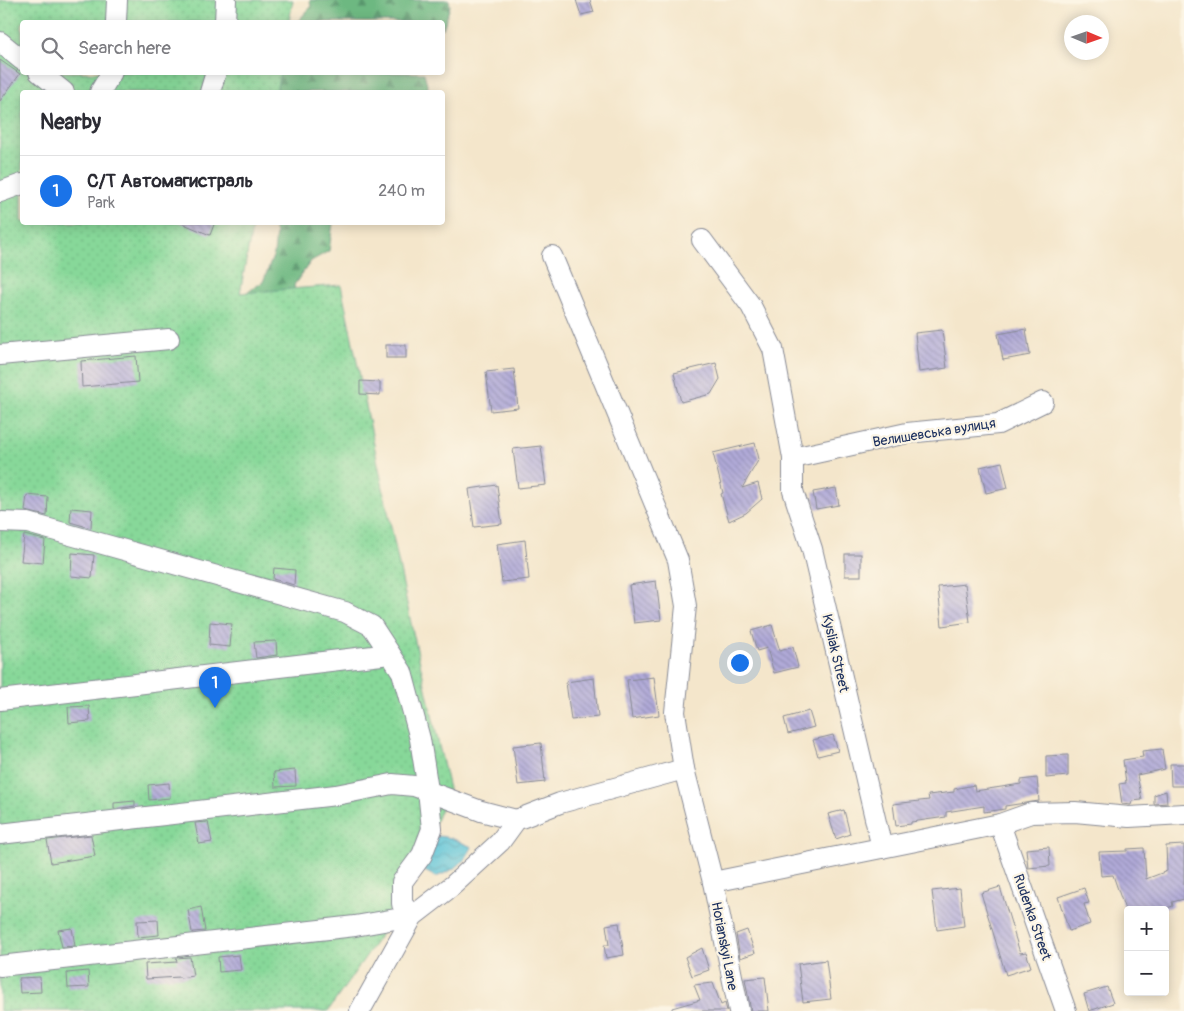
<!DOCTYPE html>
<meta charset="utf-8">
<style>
body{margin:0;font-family:Pangolin,sans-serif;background:#f2f2f3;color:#2b2b33}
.controls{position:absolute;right:15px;bottom:15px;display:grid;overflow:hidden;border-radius:5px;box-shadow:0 2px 12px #0003}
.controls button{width:45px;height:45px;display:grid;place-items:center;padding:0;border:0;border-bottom:1px solid #e1e1e2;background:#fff;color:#2b2b33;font:25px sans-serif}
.compass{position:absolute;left:1064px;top:15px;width:45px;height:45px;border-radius:50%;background:#fff;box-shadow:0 2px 12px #0003;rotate:92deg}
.you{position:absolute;left:739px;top:662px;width:18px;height:18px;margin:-12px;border:4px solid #fff;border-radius:50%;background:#1a73e8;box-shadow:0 0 0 8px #1a73e833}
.badge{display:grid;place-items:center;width:32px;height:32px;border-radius:50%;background:#1a73e8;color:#fff;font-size:16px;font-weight:700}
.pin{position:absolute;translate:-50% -41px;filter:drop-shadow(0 1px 2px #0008)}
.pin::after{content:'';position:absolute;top:26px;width:18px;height:15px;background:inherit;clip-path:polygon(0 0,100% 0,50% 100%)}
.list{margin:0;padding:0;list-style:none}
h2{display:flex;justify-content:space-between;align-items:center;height:65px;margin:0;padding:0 20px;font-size:21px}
h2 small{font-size:16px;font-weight:400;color:#7c7c81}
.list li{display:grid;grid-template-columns:32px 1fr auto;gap:15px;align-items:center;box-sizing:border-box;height:70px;padding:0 20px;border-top:1px solid #e1e1e2}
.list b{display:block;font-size:19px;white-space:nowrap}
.list p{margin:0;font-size:16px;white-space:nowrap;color:#7c7c81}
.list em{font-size:16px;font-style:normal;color:#7c7c81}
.icon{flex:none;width:28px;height:28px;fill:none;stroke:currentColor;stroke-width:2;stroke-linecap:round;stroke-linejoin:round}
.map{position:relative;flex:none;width:1184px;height:1011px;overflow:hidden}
.search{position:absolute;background:#fff;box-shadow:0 2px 12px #0003;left:20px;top:20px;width:425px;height:55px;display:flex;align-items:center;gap:12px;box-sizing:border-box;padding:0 18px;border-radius:5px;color:#7c7c81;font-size:19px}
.panel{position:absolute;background:#fff;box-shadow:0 2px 12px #0003;left:20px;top:90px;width:425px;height:135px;border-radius:5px}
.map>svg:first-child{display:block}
.forest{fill:url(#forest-firs);stroke:#447470}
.garden{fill:url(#garden-dots);stroke:#51847c}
.water{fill:url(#water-waves);stroke:#3a799a}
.building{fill:url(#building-back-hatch)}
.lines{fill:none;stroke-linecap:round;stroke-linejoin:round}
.minor-casing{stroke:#888a94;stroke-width:22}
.minor{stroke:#fff;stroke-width:20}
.labels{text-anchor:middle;stroke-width:4.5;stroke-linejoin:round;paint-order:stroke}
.street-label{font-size:14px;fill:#1b2f5e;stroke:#fcf5e5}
</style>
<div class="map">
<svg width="1184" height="1011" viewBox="0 0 1184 1011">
<defs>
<pattern id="forest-firs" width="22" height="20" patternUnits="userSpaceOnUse" patternTransform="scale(1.25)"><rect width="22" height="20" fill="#6db881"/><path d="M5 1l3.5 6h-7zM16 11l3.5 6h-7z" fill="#59966d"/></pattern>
<pattern id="garden-dots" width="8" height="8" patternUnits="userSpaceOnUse" patternTransform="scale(1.25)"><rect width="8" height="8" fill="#87d899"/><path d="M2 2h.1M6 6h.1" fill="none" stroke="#74ba86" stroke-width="1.8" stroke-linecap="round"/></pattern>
<pattern id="water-waves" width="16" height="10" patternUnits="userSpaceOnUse" patternTransform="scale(1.25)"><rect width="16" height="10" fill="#5ac3d7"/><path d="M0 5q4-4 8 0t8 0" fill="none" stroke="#4a9fb2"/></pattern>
<pattern id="building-back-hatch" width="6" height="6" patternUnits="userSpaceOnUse" patternTransform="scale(1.25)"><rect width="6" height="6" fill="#b1aad8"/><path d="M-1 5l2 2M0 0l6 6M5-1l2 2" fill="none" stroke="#8f8bb2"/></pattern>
</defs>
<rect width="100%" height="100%" fill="#fcf5e5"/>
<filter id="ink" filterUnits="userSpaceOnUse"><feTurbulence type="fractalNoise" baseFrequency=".02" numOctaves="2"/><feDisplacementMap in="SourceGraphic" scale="10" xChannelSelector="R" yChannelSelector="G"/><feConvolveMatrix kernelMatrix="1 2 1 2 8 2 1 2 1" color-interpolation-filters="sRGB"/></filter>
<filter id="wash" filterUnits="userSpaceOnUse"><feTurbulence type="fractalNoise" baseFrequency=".0096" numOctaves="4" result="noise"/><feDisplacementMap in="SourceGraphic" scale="20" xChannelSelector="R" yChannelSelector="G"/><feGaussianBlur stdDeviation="1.12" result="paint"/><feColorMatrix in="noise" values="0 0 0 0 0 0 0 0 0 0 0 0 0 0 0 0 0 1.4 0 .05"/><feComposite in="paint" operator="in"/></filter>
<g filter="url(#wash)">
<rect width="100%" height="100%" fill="#f4e6cb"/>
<g class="forest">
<path d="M310,0H449L450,6L443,29L442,22H297L311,7Z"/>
<path d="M280,72L424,73L429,92H275Z"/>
<path d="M271,223H333L329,251L311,261L294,285L301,330L239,297L263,282L274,254L276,233Z"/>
</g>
<path class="garden" d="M0,0H293L289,22H22V72L280,73L276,92H22V222L253,223L240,293L341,285L412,628L449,789L402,904L328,1011H0Z"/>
<path class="water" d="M431,835L451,838L472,847C463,865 455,869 436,877L423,870Z"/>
<g id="blocks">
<g class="building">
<path d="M576,0H590L594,12L581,15Z"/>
<path d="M0,60L20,74L0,101Z"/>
<path d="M179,222H215L210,235Z"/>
<path d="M1026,329L1030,355L1003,360L998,334Z"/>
<path d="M942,330L947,368L919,372L915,333Z"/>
<rect x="386" y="345" width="20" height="13"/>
<path d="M136,356L138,382L82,387L81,361Z"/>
<path d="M716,363L720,379L711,394L681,402L674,373Z"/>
<path d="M514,369L518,408L491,411L486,372Z"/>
<path d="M360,381L380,382V395L360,394Z"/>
<path d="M755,443L759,459L742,488L758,483L762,499L746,513L729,521L721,494L723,493L713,453Z"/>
<path d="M541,446L546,485L518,488L513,449Z"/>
<path d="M1002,462L1008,488L986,493L980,467Z"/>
<path d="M497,485L502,524L474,527L469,489Z"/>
<path d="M836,488L839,505L816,509L813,492Z"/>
<path d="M27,495L48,497L47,516L25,511Z"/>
<path d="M71,508L92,510L91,528L70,522Z"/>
<path d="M24,535L45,540L43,563L21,561Z"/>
<path d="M525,540L529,579L502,582L497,544Z"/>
<path d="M72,553L94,555L92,578L71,576Z"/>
<rect x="845" y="554" width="16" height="22"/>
<path d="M274,568L295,570L294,585L273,579Z"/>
<path d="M656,581L661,620L634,623L629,585Z"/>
<path d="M965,584L970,622L942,626L938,587Z"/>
<path d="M210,622L232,624L230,647L209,645Z"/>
<path d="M772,625L780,651L793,647L798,667L774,673L767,648L757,651L751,631Z"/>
<path d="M276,641L277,655L256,658L254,642Z"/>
<path d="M654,677L659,715L632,719L627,680Z"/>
<path d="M594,678L598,717L571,720L566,682Z"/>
<path d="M89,706L90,721L69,723L68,707Z"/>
<path d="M809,711L814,727L788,734L784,718Z"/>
<path d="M833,735L838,751L818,756L813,740Z"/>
<path d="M541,743L545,782L518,785L513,746Z"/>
<path d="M1162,749L1165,769L1137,775L1142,800L1132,801L1131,805L1122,804L1119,784L1126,783L1123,760L1143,757L1142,751Z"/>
<path d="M1068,755V776L1046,778V756Z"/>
<path d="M1170,764H1184V786H1171Z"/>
<path d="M295,770L296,786L275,787L274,772Z"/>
<path d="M1037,778L1039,801L1005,806V809L984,812V806L946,812V817L911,822V824L896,826L893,804L929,800L928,795L954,792V789L974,785L975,791L1021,784V780Z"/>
<path d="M169,783L170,798L149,800L148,785Z"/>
<path d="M1166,791L1167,803L1154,804V795Z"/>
<path d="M135,801V806L114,809V803Z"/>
<path d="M844,810L850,834L836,839L828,814Z"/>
<path d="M208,822L212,842L199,844L195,823Z"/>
<path d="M91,835L95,856L51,863L47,840Z"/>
<path d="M1184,845V899L1172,902L1173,906L1161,910H1125L1113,875L1101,876L1099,852L1127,851V849L1144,848L1146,879L1167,871L1166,846Z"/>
<path d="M1049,847L1050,866L1028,868L1026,849Z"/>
<path d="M1000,887L1020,953L1026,952L1031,967L1006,975L981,893Z"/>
<path d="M960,888L964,926L937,930L932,891Z"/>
<path d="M1084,888L1089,903L1084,904L1090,924L1069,931L1058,897Z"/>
<path d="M201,907L205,931L192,932L188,910Z"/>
<path d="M158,920L159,935L138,937L137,921Z"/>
<path d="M619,923L624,955L606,958L604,945H609L606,925Z"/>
<path d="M72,928L75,946L62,947L58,930Z"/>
<path d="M747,930L755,953L740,958L736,934Z"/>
<path d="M702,948L709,970L692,976L685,957Z"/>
<path d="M239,955L241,970L219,972L218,957Z"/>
<path d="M190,957L193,976L180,978V977L146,979L145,964L177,962L176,958Z"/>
<path d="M826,960L831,999L803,1002L798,964Z"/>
<path d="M88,971L89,987L68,988L67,973Z"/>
<path d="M40,977L41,992L20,993L19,978Z"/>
<path d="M765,977L769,1011H751L745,979Z"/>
<path d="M713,983L721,1005L725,1003L727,1011H672V1008L700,1000L694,985Z"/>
<path d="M1107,987L1113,1003L1089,1011L1084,994Z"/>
</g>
</g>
</g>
<g filter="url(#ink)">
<use href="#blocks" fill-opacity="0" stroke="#888a94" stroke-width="1"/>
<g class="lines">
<defs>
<g id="minor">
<path d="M116,22L117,0"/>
<path d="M225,22L226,0"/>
<path d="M0,42L22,60"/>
<path d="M39,72L64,92"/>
<path d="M100,92L112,72"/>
<path d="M210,92L216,72"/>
<path d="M0,192L22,184"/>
<path d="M702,240L751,306L773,349L793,458V491L812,549L882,848"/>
<path d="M552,256L678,560L686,606L675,712L684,769L713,882L739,1011"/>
<path d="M0,355L169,339"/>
<path d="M793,458L907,433L998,424L1043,402"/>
<path d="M0,522L28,523L345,612L372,626L402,672L420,739L428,790L432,829L422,855L402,882V904L413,916L355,926L0,966"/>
<path d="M0,700L390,654"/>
<path d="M1000,824L1066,1011"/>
<path d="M0,834L336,795L392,784L414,786L481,811L516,820"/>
<path d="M713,882L1000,824L1031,813L1075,812L1129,817L1184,814"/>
<path d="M360,1011L413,916L452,886L500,842L516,820L560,803L684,769"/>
</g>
</defs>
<use href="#minor" class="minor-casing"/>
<use href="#minor" class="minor"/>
</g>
</g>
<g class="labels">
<g class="street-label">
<text transform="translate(934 432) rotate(-9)" y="5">Велишевська вулиця</text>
<text transform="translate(836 653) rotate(77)" y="5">Kysliak Street</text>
<text transform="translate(1033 917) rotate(71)" y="5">Rudenka Street</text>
<text transform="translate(725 946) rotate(79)" y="5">Horianskyi Lane</text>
</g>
</g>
</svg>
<div class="controls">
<button>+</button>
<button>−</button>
</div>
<svg class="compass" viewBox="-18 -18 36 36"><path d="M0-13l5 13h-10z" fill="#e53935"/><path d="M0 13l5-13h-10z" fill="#7c7c81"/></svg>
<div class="you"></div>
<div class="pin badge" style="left:215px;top:708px">1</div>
<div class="search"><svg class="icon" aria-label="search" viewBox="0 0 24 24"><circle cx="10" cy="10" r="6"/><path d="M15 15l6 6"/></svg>Search here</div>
<section class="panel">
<h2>Nearby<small></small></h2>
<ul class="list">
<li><span class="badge">1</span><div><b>С/Т Автомагистраль</b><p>Park</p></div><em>240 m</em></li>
</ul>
</section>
</div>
